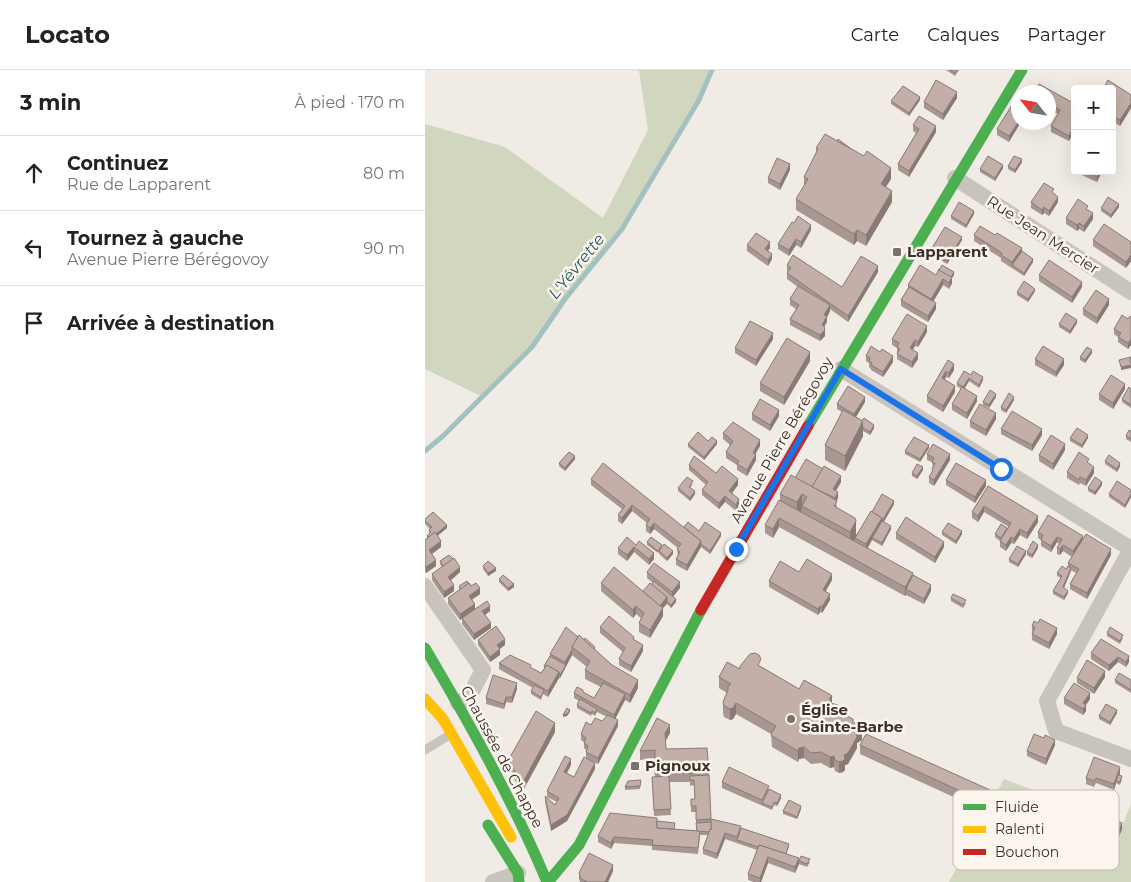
<!DOCTYPE html>
<html lang="fr">
<meta charset="utf-8">
<style>
body{margin:0;font-family:Montserrat,sans-serif;background:#f2f2f2;color:#222}
.controls{position:absolute;right:15px;top:15px;display:grid;overflow:hidden;border-radius:5px;box-shadow:0 5px 20px #0002}
.controls button{width:45px;height:45px;display:grid;place-items:center;padding:0;border:0;border-bottom:1px solid #e0e0e0;background:#fff;color:#222;font:25px sans-serif}
.compass{position:absolute;left:586px;top:15px;width:45px;height:45px;border-radius:50%;background:#fff;box-shadow:0 5px 20px #0002;rotate:301deg}
.stop{position:absolute;width:15px;height:15px;margin:-11px;border:4px solid #1a73e8;border-radius:50%;background:#fff}
.stop.end{background:#1a73e8;border-color:#fff;box-shadow:0 1px 5px #0008}
.list{margin:0;padding:0;list-style:none}
h2{display:flex;justify-content:space-between;align-items:center;height:65px;margin:0;padding:0 20px;font-size:21px}
h2 small{font-size:16px;font-weight:400;color:#767676}
.list li{display:grid;grid-template-columns:32px 1fr auto;gap:15px;align-items:center;box-sizing:border-box;height:75px;padding:0 20px;border-top:1px solid #e0e0e0}
.list b{display:block;font-size:19px;white-space:nowrap}
.list p{margin:0;font-size:16px;white-space:nowrap;color:#767676}
.list em{font-size:16px;font-style:normal;color:#767676}
.icon{flex:none;width:28px;height:28px;fill:none;stroke:currentColor;stroke-width:2;stroke-linecap:round;stroke-linejoin:round}
.map{position:relative;flex:none;width:706px;height:812px;overflow:hidden}
header{display:flex;align-items:center;gap:30px;box-sizing:border-box;height:70px;padding:0 25px;background:#fff;border-bottom:1px solid #e0e0e0}
header strong{font-size:24px}
nav{display:flex;gap:28px;margin-inline-start:auto;font-size:18px}
main{display:flex}
aside{flex:1;background:#fff}
.map>svg:first-child{display:block}
.green{fill:#d1d6bf}
.lines{fill:none;stroke-linecap:round;stroke-linejoin:round}
.stream{stroke:#a1c2c1;stroke-width:5}
.lane{stroke:#c9c3be;stroke-width:9}
.street{stroke:#c9c3be;stroke-width:16}
.fast{stroke:#4caf50;stroke-width:11}
.slow{stroke:#ffc107;stroke-width:11}
.jam{stroke:#c62828;stroke-width:11}
.wall{fill:#a89690}
.shaded-wall{fill:#887a75}
.building{fill:#c3afa7;stroke:#887a75}
.route{stroke:#1a73e8;stroke-width:6}
.poi-dot{fill:#7a716c;stroke:#fbf5ee;stroke-width:2}
.labels{text-anchor:middle;stroke-width:5;stroke-linejoin:round;paint-order:stroke}
.street-label{font-size:15px;fill:#3b302b;stroke:#fbf5ee}
.poi-label{font-size:15px;font-weight:bold;fill:#3b302b;stroke:#fbf5ee;text-anchor:start}
.water-label{font-size:16px;font-style:italic;fill:#1f5a5e;stroke:#fbf5ee}
.key{fill:#fbf5ee;stroke:#c1bab4;stroke-width:1}
.key-label{font-size:14px;fill:#3b302b}
</style>
<header>
<strong>Locato</strong>
<nav><a>Carte</a><a>Calques</a><a>Partager</a></nav>
</header>
<main>
<aside>
<h2>3 min<small>À pied · 170 m</small></h2>
<ul class="list">
<li><svg class="icon" aria-label="ahead" viewBox="0 0 24 24"><path d="M12 20V5M6 11l6-6 6 6"/></svg><div><b>Continuez</b><p>Rue de Lapparent</p></div><em>80 m</em></li>
<li><svg class="icon" aria-label="left" viewBox="0 0 24 24"><path d="M17 20v-9H6M10 6l-5 5 5 5"/></svg><div><b>Tournez à gauche</b><p>Avenue Pierre Bérégovoy</p></div><em>90 m</em></li>
<li><svg class="icon" aria-label="arrive" viewBox="0 0 24 24"><path d="M6 21V4h12l-3 4 3 4H6"/></svg><div><b>Arrivée à destination</b></div></li>
</ul>
</aside>
<div class="map">
<svg width="706" height="812" viewBox="0 0 706 812">
<rect width="100%" height="100%" fill="#f0ebe5"/>
<g class="green">
<path d="M214,0H287L274,30L197,159L140,229L107,277L58,327L0,299V54L80,77L178,148L223,60Z"/>
<path d="M579,709L698,754L706,734V812H524Z"/>
</g>
<g class="lines">
<path class="stream" d="M0,381L18,366L107,277L140,229L197,159L274,30L287,0"/>
<path class="lane" d="M0,680L26,664"/>
<g class="street">
<path d="M530,108L706,222"/>
<path d="M416,299L706,479"/>
<path d="M706,479L622,631L631,661L706,689"/>
<path d="M0,516L58,600L44,627L33,633"/>
<path d="M68,812L93,803"/>
</g>
<g class="fast">
<path d="M383,356L597,0"/>
<path d="M0,578C45,654 88,731 122,812"/>
<path d="M63,755L93,803L94,812"/>
<path d="M123,812L154,775L276,540"/>
</g>
<path class="slow" d="M0,629L18,649L86,767"/>
<path class="jam" d="M276,540L383,356"/>
</g>
<g class="wall">
<path d="M521,0H534L530,6Z"/>
<path d="M614,14L650,34V60L644,71L626,62V56L633,44L624,39V22H610Z"/>
<path d="M687,19L706,25V38L695,56L687,51Z"/>
<path d="M594,24L584,72L572,65V59Z"/>
<path d="M532,28L518,50L499,38V32Z"/>
<path d="M495,30L484,46L466,34V31Z"/>
<path d="M488,55L511,62L484,107L473,100V94L491,63L488,61Z"/>
<path d="M391,78H425L466,109L460,117L467,132L441,176L432,171L429,175L371,140V129L379,117V107L391,83Z"/>
<path d="M597,92L590,103L583,99V96Z"/>
<path d="M578,98L570,111L555,102V99Z"/>
<path d="M365,100L355,120L343,113V108Z"/>
<path d="M652,101H677L672,112L652,103Z"/>
<path d="M629,123L633,132L624,146L619,143L617,145L606,138V132Z"/>
<path d="M694,137L686,148L676,141V138Z"/>
<path d="M663,140L668,149L659,162L654,159L652,161L641,154V148Z"/>
<path d="M549,144L541,158L526,149V146Z"/>
<path d="M386,160L376,178L371,175L364,186L353,179V174Z"/>
<path d="M549,165L597,181L608,192L599,206L576,191V188L549,171Z"/>
<path d="M537,170L522,194L505,184V181Z"/>
<path d="M668,170L706,172V191L701,198L668,176Z"/>
<path d="M322,175L345,178L343,181L347,189L343,196L322,181Z"/>
<path d="M362,195L417,217L453,202L423,252L405,239V241L402,247V252L399,256L400,266L395,271L365,255V249L371,239L365,235V229L373,217L362,209V203L363,202L362,201Z"/>
<path d="M529,205L527,208V213L524,219L518,215L508,232L511,239L503,252L476,236V230L483,218V215Z"/>
<path d="M614,205L657,217L647,233L614,211Z"/>
<path d="M610,221L603,232L592,225V222Z"/>
<path d="M684,235L672,254L658,245V239Z"/>
<path d="M706,247V275L703,279L693,272V267L689,264V259Z"/>
<path d="M652,253L645,264L634,257V254Z"/>
<path d="M502,262L493,277L490,276L487,280L493,289L487,298L472,289V278L467,275V269Z"/>
<path d="M348,269L331,296L310,283V278Z"/>
<path d="M667,283L660,293L655,290V287Z"/>
<path d="M441,286L468,292L458,307L446,300V299L444,297V293L441,291Z"/>
<path d="M610,289L639,295L631,307L610,295Z"/>
<path d="M523,290L529,300L524,308L521,307L519,310L530,322L518,342L502,332V326Z"/>
<path d="M385,291L359,335L335,321V313Z"/>
<path d="M546,305L558,310L554,318L544,311L540,318L552,331L542,349L527,340V334L536,319L532,316V313Z"/>
<path d="M700,319L688,339L674,330V324Z"/>
<path d="M706,319V338L697,332V329Z"/>
<path d="M571,327L564,338L558,335V332Z"/>
<path d="M589,330L581,343L576,340V337Z"/>
<path d="M440,332L431,347L449,358L445,365L438,361V366L420,401L400,390V375L417,342L412,339V334Z"/>
<path d="M327,344L354,346L345,361L327,350Z"/>
<path d="M571,349L561,366L545,357V351Z"/>
<path d="M576,359L617,365L607,381L576,364Z"/>
<path d="M706,361V372L701,369V366Z"/>
<path d="M298,363L335,376L330,384L331,390L322,406L312,400V395L301,388V382L305,375L298,369Z"/>
<path d="M645,368H663L657,378L645,371Z"/>
<path d="M283,371L292,374L279,390L263,377V374Z"/>
<path d="M504,378L495,392L480,384V381Z"/>
<path d="M640,380L628,400L614,391V385Z"/>
<path d="M502,384L525,390L509,416L504,413V407L507,402L508,398L507,392L502,390Z"/>
<path d="M150,389L140,401L134,396V393Z"/>
<path d="M680,391L695,396L692,402L680,394Z"/>
<path d="M264,395L291,403L313,415L307,423L314,435L311,441L300,432L294,439L277,425V420L281,415L264,400Z"/>
<path d="M498,400L492,409L487,406V403Z"/>
<path d="M642,402L669,403L661,416L655,413L654,415L642,408Z"/>
<path d="M370,408L416,412L411,421L413,428L411,431L412,438L431,465L447,442L469,434L459,452L466,459L457,476L447,470L443,478L488,505L506,521L499,534L481,525L480,526L354,457L348,468L340,463V455L355,431V424Z"/>
<path d="M166,409L259,457L296,466L285,484L276,477L262,501L251,495V489L253,486L252,479L253,478L229,459L225,464L221,461V455L222,453L207,441L197,454L193,451V445L197,439L166,415Z"/>
<path d="M521,410L561,416L550,433L521,415Z"/>
<path d="M268,414L265,418L270,424L265,431L253,421V418Z"/>
<path d="M677,415L670,425L663,421V418Z"/>
<path d="M563,416L613,452L602,469L595,465L589,474L586,473L581,481L575,477V471L570,467V464L582,459L584,457L559,442L553,452L547,448V442Z"/>
<path d="M706,420V427L700,438L684,427V424Z"/>
<path d="M0,449L22,458L13,465L16,477L7,484L11,496L1,503L0,501V470L2,468V466L4,464V460L5,459L0,454Z"/>
<path d="M517,462L537,464L531,474L517,465Z"/>
<path d="M613,462L658,470L686,485L662,529L645,519V514L651,503L646,500L639,518L643,523L639,530L628,524V521L636,508L632,506V503L641,499L643,496V493L647,487L638,481L635,485L632,484V478L634,474L632,472L626,482L616,476V470L613,468Z"/>
<path d="M471,463L519,477L510,493L471,469Z"/>
<path d="M222,472L237,477L248,484L242,491L234,484V482L233,483L222,475Z"/>
<path d="M211,475L229,489L224,495L209,482L202,491L193,484V478Z"/>
<path d="M613,478L607,488L602,485V482Z"/>
<path d="M601,484L593,497L584,492V489Z"/>
<path d="M15,491L35,502L26,510L29,521L19,528L7,510V504L17,497L15,494Z"/>
<path d="M58,496L71,501L63,506L58,499Z"/>
<path d="M222,502L255,518L248,526L251,532L246,538L242,534L238,538V546L225,568L214,562V553L216,548L211,544L208,548L176,521V513L218,521L228,513L222,508Z"/>
<path d="M374,502L407,510L400,521L405,530L397,543L395,542L393,545L344,517V511Z"/>
<path d="M74,509L89,517L83,521L74,512Z"/>
<path d="M34,516H46L55,524L47,530L50,539L65,541L60,545L66,558L49,570L37,554V548L35,550L23,534V528L34,520Z"/>
<path d="M526,528L541,533L538,538L526,531Z"/>
<path d="M607,556L632,564L624,579L607,570V564L608,562L607,561Z"/>
<path d="M175,557L209,570L218,581L206,602L194,595V589L198,582L175,563Z"/>
<path d="M682,563L698,568L695,574L682,566Z"/>
<path d="M153,567L170,580L213,618L205,633L200,630L190,649L193,656L173,694L161,688V680L159,678V672L156,670V664L166,655L177,651L182,647L172,642L170,646L167,644L166,646L152,638V635L154,631L149,628V623H158L169,628L176,617L160,609V600L162,597L147,585L135,608H134L123,627L118,624L116,630L106,624V621L108,618L74,599V593L106,598L116,603L119,599V596L125,586V584Z"/>
<path d="M53,570L80,575L74,579L75,585L65,592L53,575Z"/>
<path d="M666,583L704,586V592L701,597L693,592L684,601L666,589Z"/>
<path d="M336,597L374,619L407,633L428,653L437,670L432,673V678L423,694L420,695V700L418,702L414,703L410,701L409,697L405,698L396,693L386,694L379,688L374,689L373,692L347,677L346,664L311,644L308,649L305,650L299,647L298,643V632L302,623L294,618V607L315,599Z"/>
<path d="M680,607L669,624L652,613V608Z"/>
<path d="M690,610H706V623L690,613Z"/>
<path d="M92,619L87,633L81,632L79,639L61,634V628Z"/>
<path d="M639,628L665,629L661,635V641L658,645L639,634Z"/>
<path d="M692,643L685,655L674,649V646Z"/>
<path d="M130,662L96,724L84,697V689Z"/>
<path d="M245,663L240,671L241,679L284,703L286,749L316,759L364,777L361,784L374,794L370,803L343,793L336,812H329L323,810V804L332,780L300,769L292,789L278,784V779L283,765H275L273,784L227,780V776L189,773L186,779L173,772V766L232,751L249,759L271,761V742H266V729H270L269,715L265,716V712H244L246,745L229,746L227,707H230V688L215,690V681Z"/>
<path d="M619,668L630,675L621,695L602,686V681Z"/>
<path d="M435,675L565,729L559,741L435,684Z"/>
<path d="M146,695L142,703L149,707L170,699L142,751L126,761L120,732V726L130,735L132,732L122,727V721Z"/>
<path d="M695,703L694,706L697,709L695,715L691,713L689,720L671,713L669,717L661,714V708Z"/>
<path d="M216,710L215,719L200,720V717Z"/>
<path d="M297,712L344,719L356,728L352,736L349,735L347,740L297,718Z"/>
<path d="M376,739L372,749L358,744V741Z"/>
<path d="M664,757L697,759L691,774L664,763Z"/>
<path d="M374,791L385,792L382,797L374,794Z"/>
<path d="M188,801L183,812H155L154,809V803Z"/>
</g>
<g class="shaded-wall">
<path d="M532,22V28L518,50V44Z"/>
<path d="M495,27V30L484,46V43Z"/>
<path d="M706,33V38L695,56V50Z"/>
<path d="M594,51V52H596L584,72V66Z"/>
<path d="M650,54V60L644,71V66Z"/>
<path d="M511,56V62L484,107V101Z"/>
<path d="M597,89V92L590,103V100Z"/>
<path d="M365,94V100L355,120V114Z"/>
<path d="M578,95V98L570,111V108Z"/>
<path d="M466,98V109L456,125V114Z"/>
<path d="M675,101H677L672,112V107Z"/>
<path d="M467,121V132L441,176V165Z"/>
<path d="M633,127V132L624,146V141Z"/>
<path d="M694,134V137L686,148V145Z"/>
<path d="M619,137V143L617,145V140Z"/>
<path d="M549,141V144L541,158V155Z"/>
<path d="M668,143V149L659,162V156Z"/>
<path d="M654,153V159L652,161V155Z"/>
<path d="M386,155V160L376,178V172Z"/>
<path d="M432,160V171L429,175V164Z"/>
<path d="M537,167V170L522,194V191Z"/>
<path d="M371,169V175L364,186V180Z"/>
<path d="M345,172V178L340,184V179Z"/>
<path d="M597,178V184L587,195V192Z"/>
<path d="M347,184V189L343,196V190Z"/>
<path d="M706,185V191L701,198V192Z"/>
<path d="M608,189V192L599,206V203Z"/>
<path d="M453,196V202L423,252V246Z"/>
<path d="M529,202V205L527,208V213L524,219L525,209Z"/>
<path d="M518,209V215L506,235V229Z"/>
<path d="M657,212V217L647,233V227Z"/>
<path d="M610,219V221L603,232V229Z"/>
<path d="M684,229V235L672,254V248Z"/>
<path d="M511,233V239L503,252V246Z"/>
<path d="M405,235V241L402,247V252L397,260V255L399,245Z"/>
<path d="M652,250V253L645,264V261Z"/>
<path d="M502,256V262L493,277V272Z"/>
<path d="M400,260V266L395,271V265Z"/>
<path d="M348,263V269L331,296V290Z"/>
<path d="M706,269V275L703,279V273Z"/>
<path d="M490,270V276L485,284V278Z"/>
<path d="M667,280V283L660,293V290Z"/>
<path d="M385,282V291L359,335V327Z"/>
<path d="M493,283V289L487,298V292Z"/>
<path d="M468,286V292L458,307V302Z"/>
<path d="M639,289V295L631,307V302Z"/>
<path d="M529,294V300L524,308V303Z"/>
<path d="M706,295V298L696,300V297Z"/>
<path d="M521,301V307L517,314V308Z"/>
<path d="M558,307V310L554,318V315Z"/>
<path d="M544,308V311L538,320V317Z"/>
<path d="M700,314V319L688,339V333Z"/>
<path d="M530,316V322L518,342V336Z"/>
<path d="M571,324V327L564,338V335Z"/>
<path d="M552,326V331L542,349V343Z"/>
<path d="M440,327V332L429,350V344Z"/>
<path d="M589,327V330L581,343V340Z"/>
<path d="M354,340V346L345,361V355Z"/>
<path d="M571,343V349L561,366V360Z"/>
<path d="M438,351V366L420,401V386Z"/>
<path d="M449,355V358L445,365V362Z"/>
<path d="M617,359V365L607,381V375Z"/>
<path d="M663,365V368L657,378V375Z"/>
<path d="M335,370V376L328,388V383Z"/>
<path d="M292,371V374L279,390V387Z"/>
<path d="M640,374V380L628,400V394Z"/>
<path d="M504,375V378L495,392V389Z"/>
<path d="M331,384V390L322,406V400Z"/>
<path d="M525,384V390L509,416V410Z"/>
<path d="M150,386V389L140,401V398Z"/>
<path d="M695,393V396L692,402V399Z"/>
<path d="M498,397V400L492,409V406Z"/>
<path d="M669,397V403L661,416V410Z"/>
<path d="M416,406V412L408,425V419Z"/>
<path d="M313,409V415L304,427V421Z"/>
<path d="M561,410V416L550,433V427Z"/>
<path d="M677,412V415L670,425V422Z"/>
<path d="M270,421V424L265,431V428Z"/>
<path d="M413,422V428L410,434V428Z"/>
<path d="M377,424V439L372,448V432Z"/>
<path d="M706,424V427L700,438V435Z"/>
<path d="M300,426V432L294,439V433Z"/>
<path d="M314,429V435L311,441V435Z"/>
<path d="M469,431V434L449,468H447V470L441,480V474L457,448Z"/>
<path d="M207,435V441L197,454V448Z"/>
<path d="M559,436V442L553,452V446Z"/>
<path d="M613,446V452L602,469V463Z"/>
<path d="M354,448V457L348,468V459Z"/>
<path d="M431,451V467L425,477V462Z"/>
<path d="M229,453V459L225,464V458Z"/>
<path d="M22,455V458L5,472V469Z"/>
<path d="M466,456V459L457,476V473Z"/>
<path d="M595,459V465L589,474V469Z"/>
<path d="M537,461V464L531,474V471Z"/>
<path d="M296,463V466L285,484V481Z"/>
<path d="M658,466V471L648,487V481Z"/>
<path d="M586,467V473L581,481V475Z"/>
<path d="M632,467V472L626,482V476Z"/>
<path d="M16,471V477L4,486V480Z"/>
<path d="M276,471V477L262,501V495Z"/>
<path d="M519,472V477L510,493V487Z"/>
<path d="M613,475V478L607,488V485Z"/>
<path d="M638,475V481L635,485V479Z"/>
<path d="M209,477V482L202,491V485Z"/>
<path d="M686,479V485L662,529V523Z"/>
<path d="M248,481V484L242,491V488Z"/>
<path d="M601,481V484L593,497V494Z"/>
<path d="M229,483V489L224,495V489Z"/>
<path d="M11,490V496L1,503V497Z"/>
<path d="M35,497V502L23,513V507Z"/>
<path d="M71,498V501L63,506V503Z"/>
<path d="M646,498V501L638,520V517Z"/>
<path d="M488,503V511L481,519V525L480,526V517Z"/>
<path d="M407,504V510L398,526V520Z"/>
<path d="M255,512V518L247,528V522Z"/>
<path d="M89,514V517L83,521V518Z"/>
<path d="M29,515V521L19,528V522Z"/>
<path d="M506,515V521L499,534V529Z"/>
<path d="M55,518V524L44,531V526Z"/>
<path d="M643,521V523L639,530V527Z"/>
<path d="M405,524V530L397,543V537Z"/>
<path d="M242,527V533L238,538V546L225,568V560L234,537Z"/>
<path d="M251,529V532L246,538V535Z"/>
<path d="M50,534V539L35,550V544Z"/>
<path d="M65,536V541L57,547V541Z"/>
<path d="M211,536V544L208,548V540Z"/>
<path d="M395,536V542L393,545V539Z"/>
<path d="M66,553V558L49,570V564Z"/>
<path d="M632,558V564L624,579V573Z"/>
<path d="M80,569V575L72,581V575Z"/>
<path d="M218,575V581L206,602V596Z"/>
<path d="M75,579V585L65,592V587Z"/>
<path d="M147,580V585L135,608V605L140,596V592Z"/>
<path d="M704,586V592L701,597V592Z"/>
<path d="M693,587V592L684,601V595Z"/>
<path d="M680,601V607L669,624V618Z"/>
<path d="M134,602V608L123,627V621Z"/>
<path d="M213,610V618L205,633V625Z"/>
<path d="M92,613V619L87,633V627Z"/>
<path d="M665,623V629L658,639V633Z"/>
<path d="M200,624V630L189,651V645Z"/>
<path d="M81,627V632L79,639V634Z"/>
<rect x="405" y="627" width="2" height="11"/>
<path d="M311,633V644L308,649L305,650V639Z"/>
<path d="M661,635V641L658,645V639Z"/>
<path d="M145,640V642L142,646L138,647V645Z"/>
<path d="M692,640V643L685,655V652Z"/>
<path d="M193,650V656L173,694V688Z"/>
<path d="M130,653V662L96,724V716Z"/>
<path d="M245,655V663L240,672V663Z"/>
<path d="M437,659V670L432,673V678L423,694L420,695V700L418,702L414,703V692L431,663Z"/>
<path d="M630,670V675L621,695V689Z"/>
<path d="M379,677V688L374,689L373,692V681L374,678Z"/>
<path d="M409,686V697L405,698V687Z"/>
<path d="M146,689V695L139,708V702Z"/>
<path d="M170,693V699L142,751L126,761V755Z"/>
<path d="M695,697V703L692,711H691V713L689,720V714Z"/>
<path d="M565,720V729L559,741V732Z"/>
<path d="M356,725V728L352,736V733Z"/>
<path d="M376,736V739L372,749V747Z"/>
<path d="M697,753V759L691,774V768Z"/>
<path d="M300,763V769L292,789V784Z"/>
<path d="M189,767V773L186,779V773Z"/>
<path d="M343,787V793L336,812H335V808Z"/>
<path d="M374,788V794L370,803V797Z"/>
<path d="M188,795V801L183,812H180Z"/>
</g>
<g class="building">
<path d="M525,0H532L530,3Z"/>
<path d="M511,10L532,22L518,44L499,32Z"/>
<path d="M683,10L706,25V33L695,50L687,45V19H678Z"/>
<path d="M614,14L650,34V54L644,66L626,56L635,40L624,33V22H612L610,21Z"/>
<path d="M478,16L495,27L484,43L466,31Z"/>
<path d="M594,24V51L584,66L572,59Z"/>
<path d="M494,46L511,56L484,101L473,94L494,59L488,55Z"/>
<path d="M400,64L439,86L442,81L466,98L456,114L467,121L441,165L432,160L429,164L371,129L383,109L379,107L393,79L391,78Z"/>
<path d="M413,69L425,78L412,71Z"/>
<path d="M563,86L578,95L570,108L555,99Z"/>
<path d="M589,86L597,89L590,100L583,96Z"/>
<path d="M352,88L365,94L355,114L343,108Z"/>
<path d="M660,101H675L672,107Z"/>
<path d="M619,113L629,119L627,122L633,127L624,141L619,137L617,140L606,132Z"/>
<path d="M683,127L694,134L686,145L676,138Z"/>
<path d="M653,129L663,136L661,139L668,143L659,156L654,153L652,155L641,148Z"/>
<path d="M534,132L549,141L541,155L526,146Z"/>
<path d="M373,146L386,155L376,172L371,169L364,180L353,174L367,152L369,153Z"/>
<path d="M679,154L706,172V185L701,192L668,170Z"/>
<path d="M555,156L570,165L572,163L597,178L587,192L576,185L577,183L549,165Z"/>
<path d="M520,157L537,167L522,191L505,181Z"/>
<path d="M331,163L345,172L340,179L347,184L343,190L322,175Z"/>
<path d="M597,181L608,189L599,203L587,195Z"/>
<path d="M368,185L417,217L436,186L453,196L423,246L362,203L366,198L362,195Z"/>
<path d="M624,190L657,212L647,227L614,205Z"/>
<path d="M495,195L511,205L514,199L527,207L524,213L518,209L506,229L483,215Z"/>
<path d="M517,195L529,202L526,207L514,200Z"/>
<path d="M599,211L610,219L603,229L592,222Z"/>
<path d="M373,216L405,235L399,245L402,246L397,255L399,256L400,260L395,265L365,249L374,235L365,229Z"/>
<path d="M484,217L511,233L503,246L476,230Z"/>
<path d="M671,220L684,229L672,248L658,239Z"/>
<path d="M641,243L652,250L645,261L634,254Z"/>
<path d="M482,244L502,256L493,272L490,270L485,278L493,283L487,292L472,284L475,279L472,277L474,273L467,269Z"/>
<path d="M697,245L703,249L705,246L706,247V269L703,273L693,267L696,263L689,259Z"/>
<path d="M325,251L348,263L331,290L310,278Z"/>
<path d="M362,268L385,282L359,327L335,313Z"/>
<path d="M446,276L455,282L457,279L468,286L458,302L446,295L447,293L444,291L445,288L441,286Z"/>
<path d="M618,276L639,289L631,302L610,289Z"/>
<path d="M662,277L667,280L660,290L655,287Z"/>
<path d="M706,287L705,291L706,295L696,297L694,290Z"/>
<path d="M523,290L529,294L524,303L521,301L517,308L530,316L518,336L502,326Z"/>
<path d="M539,301L546,305L548,301L558,307L554,315L544,308L538,317L532,313Z"/>
<path d="M686,305L700,314L688,333L674,324Z"/>
<path d="M423,316L440,327L429,344L412,334Z"/>
<path d="M537,317L552,326L542,343L527,334Z"/>
<path d="M704,317L706,319V335L697,329Z"/>
<path d="M565,320L571,324L564,335L558,332Z"/>
<path d="M584,323L589,327L581,340L576,337Z"/>
<path d="M335,329L354,340L345,355L327,344Z"/>
<path d="M555,334L571,343L561,360L545,351Z"/>
<path d="M418,340L438,351L420,386L400,375Z"/>
<path d="M587,341L617,359L607,375L576,359Z"/>
<path d="M439,348L449,355L445,362L438,358L437,351Z"/>
<path d="M308,352L335,370L328,383L331,384L322,400L312,394L314,391L301,382L308,371L298,363Z"/>
<path d="M652,358L663,365L657,375L645,368Z"/>
<path d="M704,360L706,361V369L701,366Z"/>
<path d="M273,362L283,371L287,367L292,371L279,387L263,374Z"/>
<path d="M626,365L640,374L628,394L614,385Z"/>
<path d="M489,367L504,375L495,389L480,381Z"/>
<path d="M508,374L525,384L509,410L504,407L508,400L507,399L510,393L507,392L509,388L502,384Z"/>
<path d="M144,382L150,386L140,398L134,393Z"/>
<path d="M654,382L664,389L662,392L669,397L661,410L655,407L654,410L642,402Z"/>
<path d="M684,385L695,393L692,399L680,391Z"/>
<path d="M269,386L291,403L297,396L313,409L304,421L314,429L311,435L300,426L294,433L277,420L283,412L264,395Z"/>
<path d="M381,389L398,399L387,417L370,408Z"/>
<path d="M178,393L276,471L262,495L251,489L255,482L252,479L256,474L229,453L225,458L221,455L225,449L207,435L197,448L193,445L200,436L166,409Z"/>
<path d="M531,393L561,410L550,427L521,410Z"/>
<path d="M492,394L498,397L492,406L487,403Z"/>
<path d="M399,396L416,406L408,419L413,422L410,428L387,417Z"/>
<path d="M366,405L404,426L412,431L409,436L430,448L431,451L425,462L377,436L382,427L377,424L372,432L355,424Z"/>
<path d="M262,407L268,411L264,417L270,421L265,428L253,418Z"/>
<path d="M670,407L677,412L670,422L663,418Z"/>
<path d="M692,411L706,420V424L700,435L684,424Z"/>
<path d="M563,416L613,446L602,463L595,459L589,469L586,467L581,475L575,471L586,453L559,436L553,446L547,442Z"/>
<path d="M457,424L469,431L457,451V448L447,442Z"/>
<path d="M354,430L488,503L481,516L480,517L354,448L348,459L340,455Z"/>
<path d="M446,441L457,448L441,474L430,468Z"/>
<path d="M8,442L22,455L11,464L10,462L4,467L2,466L6,462L4,460L7,457L0,451V449Z"/>
<path d="M623,445L658,466L648,481L638,475L635,479L632,478L637,469L632,467L626,476L616,470L618,465L613,462Z"/>
<path d="M481,447L519,472L510,487L471,463Z"/>
<path d="M457,451L466,456L457,473L447,468Z"/>
<path d="M263,452L274,461L280,452L296,463L285,481L276,474V471L259,457Z"/>
<path d="M523,453L537,461L531,471L517,462Z"/>
<path d="M576,454L582,458L576,468L570,464Z"/>
<path d="M10,462L16,471L4,480L11,490L1,497L0,495V470Z"/>
<path d="M661,464L686,479L662,523L645,514L654,499L643,493Z"/>
<path d="M202,467L211,475L214,471L229,483L224,489L209,477L202,485L193,478Z"/>
<path d="M226,467L237,475L233,481L222,472Z"/>
<path d="M608,471L613,475L607,485L602,482Z"/>
<path d="M239,474L248,481L242,488L234,481Z"/>
<path d="M592,476L601,481L593,494L584,489Z"/>
<path d="M24,485L28,489L18,496L15,491Z"/>
<path d="M29,488L35,497L23,507L29,515L19,522L7,504Z"/>
<path d="M382,489L407,504L398,520L405,524L397,537L395,536L393,539L344,511L355,491L374,502Z"/>
<path d="M63,491L71,498L63,503L58,496Z"/>
<path d="M229,493L255,512L247,522L222,502Z"/>
<path d="M637,496L641,499L643,496L646,498L638,517L643,521L639,527L628,521L637,506L632,503Z"/>
<path d="M189,497L238,538L225,560L214,553L219,543L211,536L208,540L176,513Z"/>
<path d="M78,505L89,514L83,518L74,509Z"/>
<path d="M488,505L506,515L499,529L481,519Z"/>
<path d="M42,511L45,515L44,513L36,519L34,516Z"/>
<path d="M229,511L251,529L246,535L242,531V527L226,515Z"/>
<path d="M44,513L46,516L51,513L55,518L44,526L50,534L35,544L23,528Z"/>
<path d="M225,513L242,527L235,536L218,521Z"/>
<path d="M528,524L541,530L538,535L526,528Z"/>
<path d="M62,531L65,536L57,541L66,553L49,564L37,548Z"/>
<path d="M184,546L209,567L208,569L218,575L206,596L194,589L200,578L175,557Z"/>
<path d="M615,549L632,558L624,573L607,564L610,557L607,556L609,551L613,553Z"/>
<path d="M71,556L80,569L72,575L75,579L65,587L53,570Z"/>
<path d="M141,557L153,567L147,577V580L140,592L125,584Z"/>
<path d="M685,557L698,565L695,571L682,563Z"/>
<path d="M154,565L187,595L213,610L205,625L160,600L165,591L147,577Z"/>
<path d="M160,568L170,577L169,579L159,570Z"/>
<path d="M676,569L704,586L701,592L693,587L684,595L666,583Z"/>
<path d="M330,583L334,585L336,589L333,595L374,619L379,610L406,625L407,627H405V633L413,635L418,644L428,649V653H433L436,654L437,659L431,663L432,667L423,683L419,685L420,689L418,691L414,692L410,690L409,686L405,687L396,682L386,683L379,677L374,678L373,681L347,666L346,664L351,656L311,633L308,638L305,639L299,636L298,632L303,620V616L306,614L294,607L302,592L315,599V596L325,584Z"/>
<path d="M85,585L106,595L105,597L116,603L122,595L134,602L123,621L74,593Z"/>
<path d="M125,586L141,595L135,605L134,602L122,595L120,597L119,596Z"/>
<path d="M662,590L680,601L669,618L652,608Z"/>
<path d="M694,603L706,610V620L690,610Z"/>
<path d="M68,605L92,613L87,627H81L79,634L61,628Z"/>
<path d="M178,613L200,624L189,645L149,623L152,617L158,620V622L169,628Z"/>
<path d="M649,613L665,623L658,633L661,635L658,639L639,628Z"/>
<path d="M109,615L119,620L116,627L106,621Z"/>
<path d="M155,629L172,639L170,643L167,641L166,643L152,635Z"/>
<path d="M681,634L692,640L685,652L674,646Z"/>
<path d="M142,638L145,640L142,644L138,645Z"/>
<path d="M111,641L130,653L96,716L84,689Z"/>
<path d="M183,645L193,650L173,688L161,682L163,676L159,673L161,668L156,664L161,652L166,655L170,648L177,651Z"/>
<path d="M232,648L245,655L240,663L241,679L282,678L284,703L230,704V680L215,681Z"/>
<path d="M441,664L565,720L559,732L435,675Z"/>
<path d="M609,664L619,668L620,665L630,670L621,689L602,681Z"/>
<path d="M140,686L146,689L139,702L149,707L159,687L170,693L142,745L126,755L120,726L130,735L134,728L122,721Z"/>
<path d="M669,687L695,697L689,714L671,708L669,711L661,708Z"/>
<path d="M304,697L344,716L337,730L297,712Z"/>
<path d="M284,705L286,749L316,756L312,767L300,763L292,784L278,779L285,759L286,760V749L271,750V736H266V729H270L269,710H265V706Z"/>
<path d="M693,705L697,706L695,712L691,711Z"/>
<path d="M244,706L246,739L229,740L227,707Z"/>
<path d="M216,710L215,716L200,717L203,711Z"/>
<path d="M344,719L356,725L352,733L349,732L347,737L337,733Z"/>
<path d="M364,730L376,736L372,747L358,741Z"/>
<path d="M670,742L697,753L691,768L664,757Z"/>
<path d="M185,743L232,748V758L275,761L273,778L227,775L228,770L189,767L186,773L173,766Z"/>
<path d="M232,751L250,753L249,759L232,758Z"/>
<path d="M286,752V760L285,759L284,762L272,761L271,753Z"/>
<path d="M316,758L364,774L361,784L334,775L333,777L312,770Z"/>
<path d="M334,775L374,788L370,797L343,787L335,808L323,804Z"/>
<path d="M164,783L188,795L180,812H163L156,809L154,803Z"/>
<path d="M376,786L385,789L382,794L374,791Z"/>
</g>
<g class="lines">
<path class="route" d="M311,479L416,299L576,399"/>
</g>
<g class="poi-dot">
<rect x="467" y="177" width="10" height="10" rx="2.5"/>
<circle cx="366" cy="649" r="5"/>
<rect x="205" y="691" width="10" height="10" rx="2.5"/>
</g>
<g class="labels">
<g class="street-label">
<text transform="translate(618 165) rotate(33)" y="5">Rue Jean Mercier</text>
<text transform="translate(357 370) rotate(-60)" y="5">Avenue Pierre Bérégovoy</text>
<text transform="translate(77 687) rotate(62)" y="5">Chaussée de Chappe</text>
</g>
<g class="poi-label">
<text x="482" y="187">Lapparent</text>
<text x="376" y="645">Église<tspan x="376" dy="17">Sainte-Barbe</tspan></text>
<text x="220" y="701">Pignoux</text>
</g>
<g class="water-label">
<text transform="translate(151 196) rotate(-51)" y="6">L'Yévrette</text>
</g>
</g>
<rect x="528" y="720" width="166" height="80" rx="8" class="key"/>
<rect x="538" y="734" width="23" height="6" fill="#4caf50"/>
<rect x="538" y="756" width="23" height="7" fill="#ffc107"/>
<rect x="538" y="779" width="23" height="6" fill="#c62828"/>
<g class="key-label">
<text x="570" y="742">Fluide</text>
<text x="570" y="764">Ralenti</text>
<text x="570" y="787">Bouchon</text>
</g>
</svg>
<div class="controls">
<button>+</button>
<button>−</button>
</div>
<svg class="compass" viewBox="-18 -18 36 36"><path d="M0-13l5 13h-10z" fill="#e53935"/><path d="M0 13l5-13h-10z" fill="#767676"/></svg>
<div class="stop" style="left:576px;top:399px"></div>
<div class="stop end" style="left:311px;top:479px"></div>
</div>
</main>
